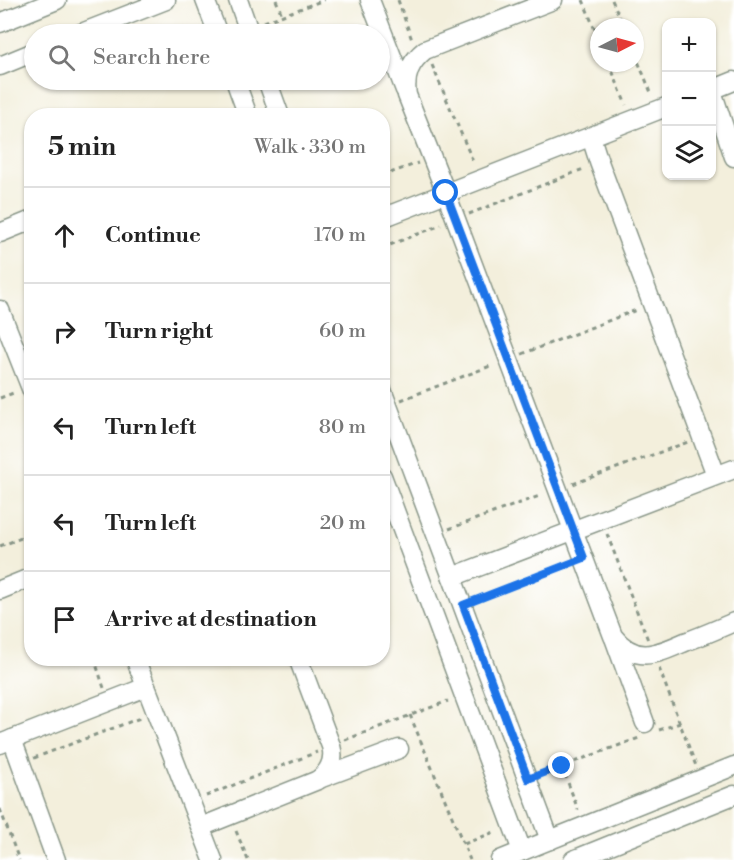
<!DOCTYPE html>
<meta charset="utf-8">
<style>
body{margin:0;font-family:"Libre Bodoni",serif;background:#f2f2f2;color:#222}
.controls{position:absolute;right:18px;top:18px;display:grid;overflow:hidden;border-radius:12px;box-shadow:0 2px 4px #0004}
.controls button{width:54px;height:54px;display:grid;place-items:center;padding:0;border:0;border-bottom:2px solid #e0e0e0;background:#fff;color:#222;font:30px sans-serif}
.compass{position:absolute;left:590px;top:18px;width:54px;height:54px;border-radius:50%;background:#fff;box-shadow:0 2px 4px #0004;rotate:84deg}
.stop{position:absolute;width:18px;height:18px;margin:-14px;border:4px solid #1a73e8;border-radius:50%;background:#fff}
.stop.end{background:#1a73e8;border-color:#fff;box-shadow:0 2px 6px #0008}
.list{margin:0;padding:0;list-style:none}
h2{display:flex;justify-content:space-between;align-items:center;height:78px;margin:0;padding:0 24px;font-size:26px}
h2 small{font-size:20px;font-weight:400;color:#767676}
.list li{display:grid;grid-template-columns:39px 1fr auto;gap:18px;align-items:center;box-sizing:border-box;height:96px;padding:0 24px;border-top:2px solid #e0e0e0}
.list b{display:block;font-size:22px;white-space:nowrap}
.list em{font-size:20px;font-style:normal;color:#767676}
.icon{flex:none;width:33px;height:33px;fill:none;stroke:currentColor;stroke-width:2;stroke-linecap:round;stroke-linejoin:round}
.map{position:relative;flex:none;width:734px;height:860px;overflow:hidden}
.search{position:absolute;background:#fff;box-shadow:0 2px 4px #0004;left:24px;top:24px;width:366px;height:66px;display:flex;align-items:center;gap:15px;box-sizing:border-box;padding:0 21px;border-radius:33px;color:#767676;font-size:22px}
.panel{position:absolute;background:#fff;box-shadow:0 2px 4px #0004;left:24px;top:108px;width:366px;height:558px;border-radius:24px}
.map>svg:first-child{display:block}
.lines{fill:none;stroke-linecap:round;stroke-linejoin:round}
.minor-casing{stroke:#899688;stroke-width:21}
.path{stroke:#899688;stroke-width:3;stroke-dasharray:4.5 4.5;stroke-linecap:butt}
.minor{stroke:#fff;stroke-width:18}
.route{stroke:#1a73e8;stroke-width:8}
</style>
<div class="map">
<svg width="734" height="860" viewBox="0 0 734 860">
<rect width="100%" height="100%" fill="#fff"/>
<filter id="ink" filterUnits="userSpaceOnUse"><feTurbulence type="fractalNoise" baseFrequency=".0167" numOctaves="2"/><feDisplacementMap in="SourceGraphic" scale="12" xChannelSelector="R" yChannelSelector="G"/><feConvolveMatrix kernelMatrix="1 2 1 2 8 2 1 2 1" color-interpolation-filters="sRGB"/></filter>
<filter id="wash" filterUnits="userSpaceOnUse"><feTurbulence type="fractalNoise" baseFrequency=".008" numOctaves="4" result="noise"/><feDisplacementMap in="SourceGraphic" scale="24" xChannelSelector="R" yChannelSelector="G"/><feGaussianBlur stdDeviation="1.35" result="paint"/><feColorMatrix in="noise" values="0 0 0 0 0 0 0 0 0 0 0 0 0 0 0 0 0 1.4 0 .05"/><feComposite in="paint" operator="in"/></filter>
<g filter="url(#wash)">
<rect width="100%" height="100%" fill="#f3efdc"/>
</g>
<g filter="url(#ink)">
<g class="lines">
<defs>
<g id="minor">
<path d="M205,0L218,34"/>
<path d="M238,0L250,34"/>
<path d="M370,0L405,90"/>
<path d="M553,0L425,50C410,62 404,76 407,95L446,193L613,636C636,665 657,654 685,642C702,636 718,629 734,622"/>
<path d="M0,23L57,0"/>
<path d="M79,34L166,0"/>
<path d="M0,66L34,52"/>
<path d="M235,80L248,116"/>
<path d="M267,80L280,116"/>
<path d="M712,90L734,81"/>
<path d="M712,91L734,157"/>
<path d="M591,137L599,162L716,475"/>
<path d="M382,218L666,107"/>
<path d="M0,233L32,220"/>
<path d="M0,310L32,391"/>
<path d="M382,390L550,840"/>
<path d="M382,476L522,851"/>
<path d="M452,577L734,469"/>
<path d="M0,590L32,577"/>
<path d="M614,638L645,723"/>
<path d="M135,658L213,860"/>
<path d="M12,739L56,860"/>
<path d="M0,744L146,687"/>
<path d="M319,779L399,749"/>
<path d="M201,827L318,780C330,771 335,760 331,746L298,658"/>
<path d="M500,860L734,766"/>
<path d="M573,860L734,795"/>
</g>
</defs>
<use href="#minor" class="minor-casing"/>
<g class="path">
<path d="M276,0L282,15"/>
<path d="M398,0L412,40"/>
<path d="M583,0L599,40"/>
<path d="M612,0L624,27"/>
<path d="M264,22L324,0"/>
<path d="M635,54L652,95"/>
<path d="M609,63L626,105"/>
<path d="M432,65L474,164"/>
<path d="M382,176L418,163"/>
<path d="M469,214L586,168"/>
<path d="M382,248L441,225"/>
<path d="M522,354L639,309"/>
<path d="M0,398L16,392"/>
<path d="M401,400L493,365"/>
<path d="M573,484L688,442"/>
<path d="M449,529L542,495"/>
<path d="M607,534L648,640"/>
<path d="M0,546L32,534"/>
<path d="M476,600L568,565"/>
<path d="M94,658L104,688"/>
<path d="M659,668L696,766"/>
<path d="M410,715L470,860"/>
<path d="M659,730L680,723"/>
<path d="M345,740L448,701"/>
<path d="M34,758L140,718"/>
<path d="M562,766L578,810"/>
<path d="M541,774L639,738"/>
<path d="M206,796L317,752"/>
<path d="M0,809L19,860"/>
<path d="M236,831L248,860"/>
<path d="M464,844L497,831"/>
</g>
<use href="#minor" class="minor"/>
</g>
</g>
<g class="lines" filter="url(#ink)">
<path class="route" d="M446,193L584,558L463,605L528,779L562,766"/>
</g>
</svg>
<div class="controls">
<button>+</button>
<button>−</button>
<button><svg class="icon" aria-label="layers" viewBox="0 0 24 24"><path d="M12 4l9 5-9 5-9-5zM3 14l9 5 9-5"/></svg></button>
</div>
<svg class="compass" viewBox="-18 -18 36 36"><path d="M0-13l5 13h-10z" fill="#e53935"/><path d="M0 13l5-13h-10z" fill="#767676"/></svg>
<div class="stop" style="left:446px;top:193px"></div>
<div class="stop end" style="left:562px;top:766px"></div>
<div class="search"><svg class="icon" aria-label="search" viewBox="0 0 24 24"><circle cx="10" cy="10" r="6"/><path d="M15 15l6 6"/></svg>Search here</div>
<section class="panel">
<h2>5 min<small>Walk · 330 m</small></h2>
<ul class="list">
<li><svg class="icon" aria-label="ahead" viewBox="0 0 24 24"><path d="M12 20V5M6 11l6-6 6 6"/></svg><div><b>Continue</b></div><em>170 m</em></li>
<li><svg class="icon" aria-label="right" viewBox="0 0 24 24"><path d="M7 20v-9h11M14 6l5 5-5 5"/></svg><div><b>Turn right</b></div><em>60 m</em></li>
<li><svg class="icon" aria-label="left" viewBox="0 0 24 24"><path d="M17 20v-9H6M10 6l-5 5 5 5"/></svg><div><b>Turn left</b></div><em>80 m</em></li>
<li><svg class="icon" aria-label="left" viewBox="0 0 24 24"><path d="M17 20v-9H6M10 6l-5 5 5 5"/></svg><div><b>Turn left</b></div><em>20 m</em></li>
<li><svg class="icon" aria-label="arrive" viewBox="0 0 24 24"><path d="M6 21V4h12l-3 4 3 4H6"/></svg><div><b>Arrive at destination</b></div></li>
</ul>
</section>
</div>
